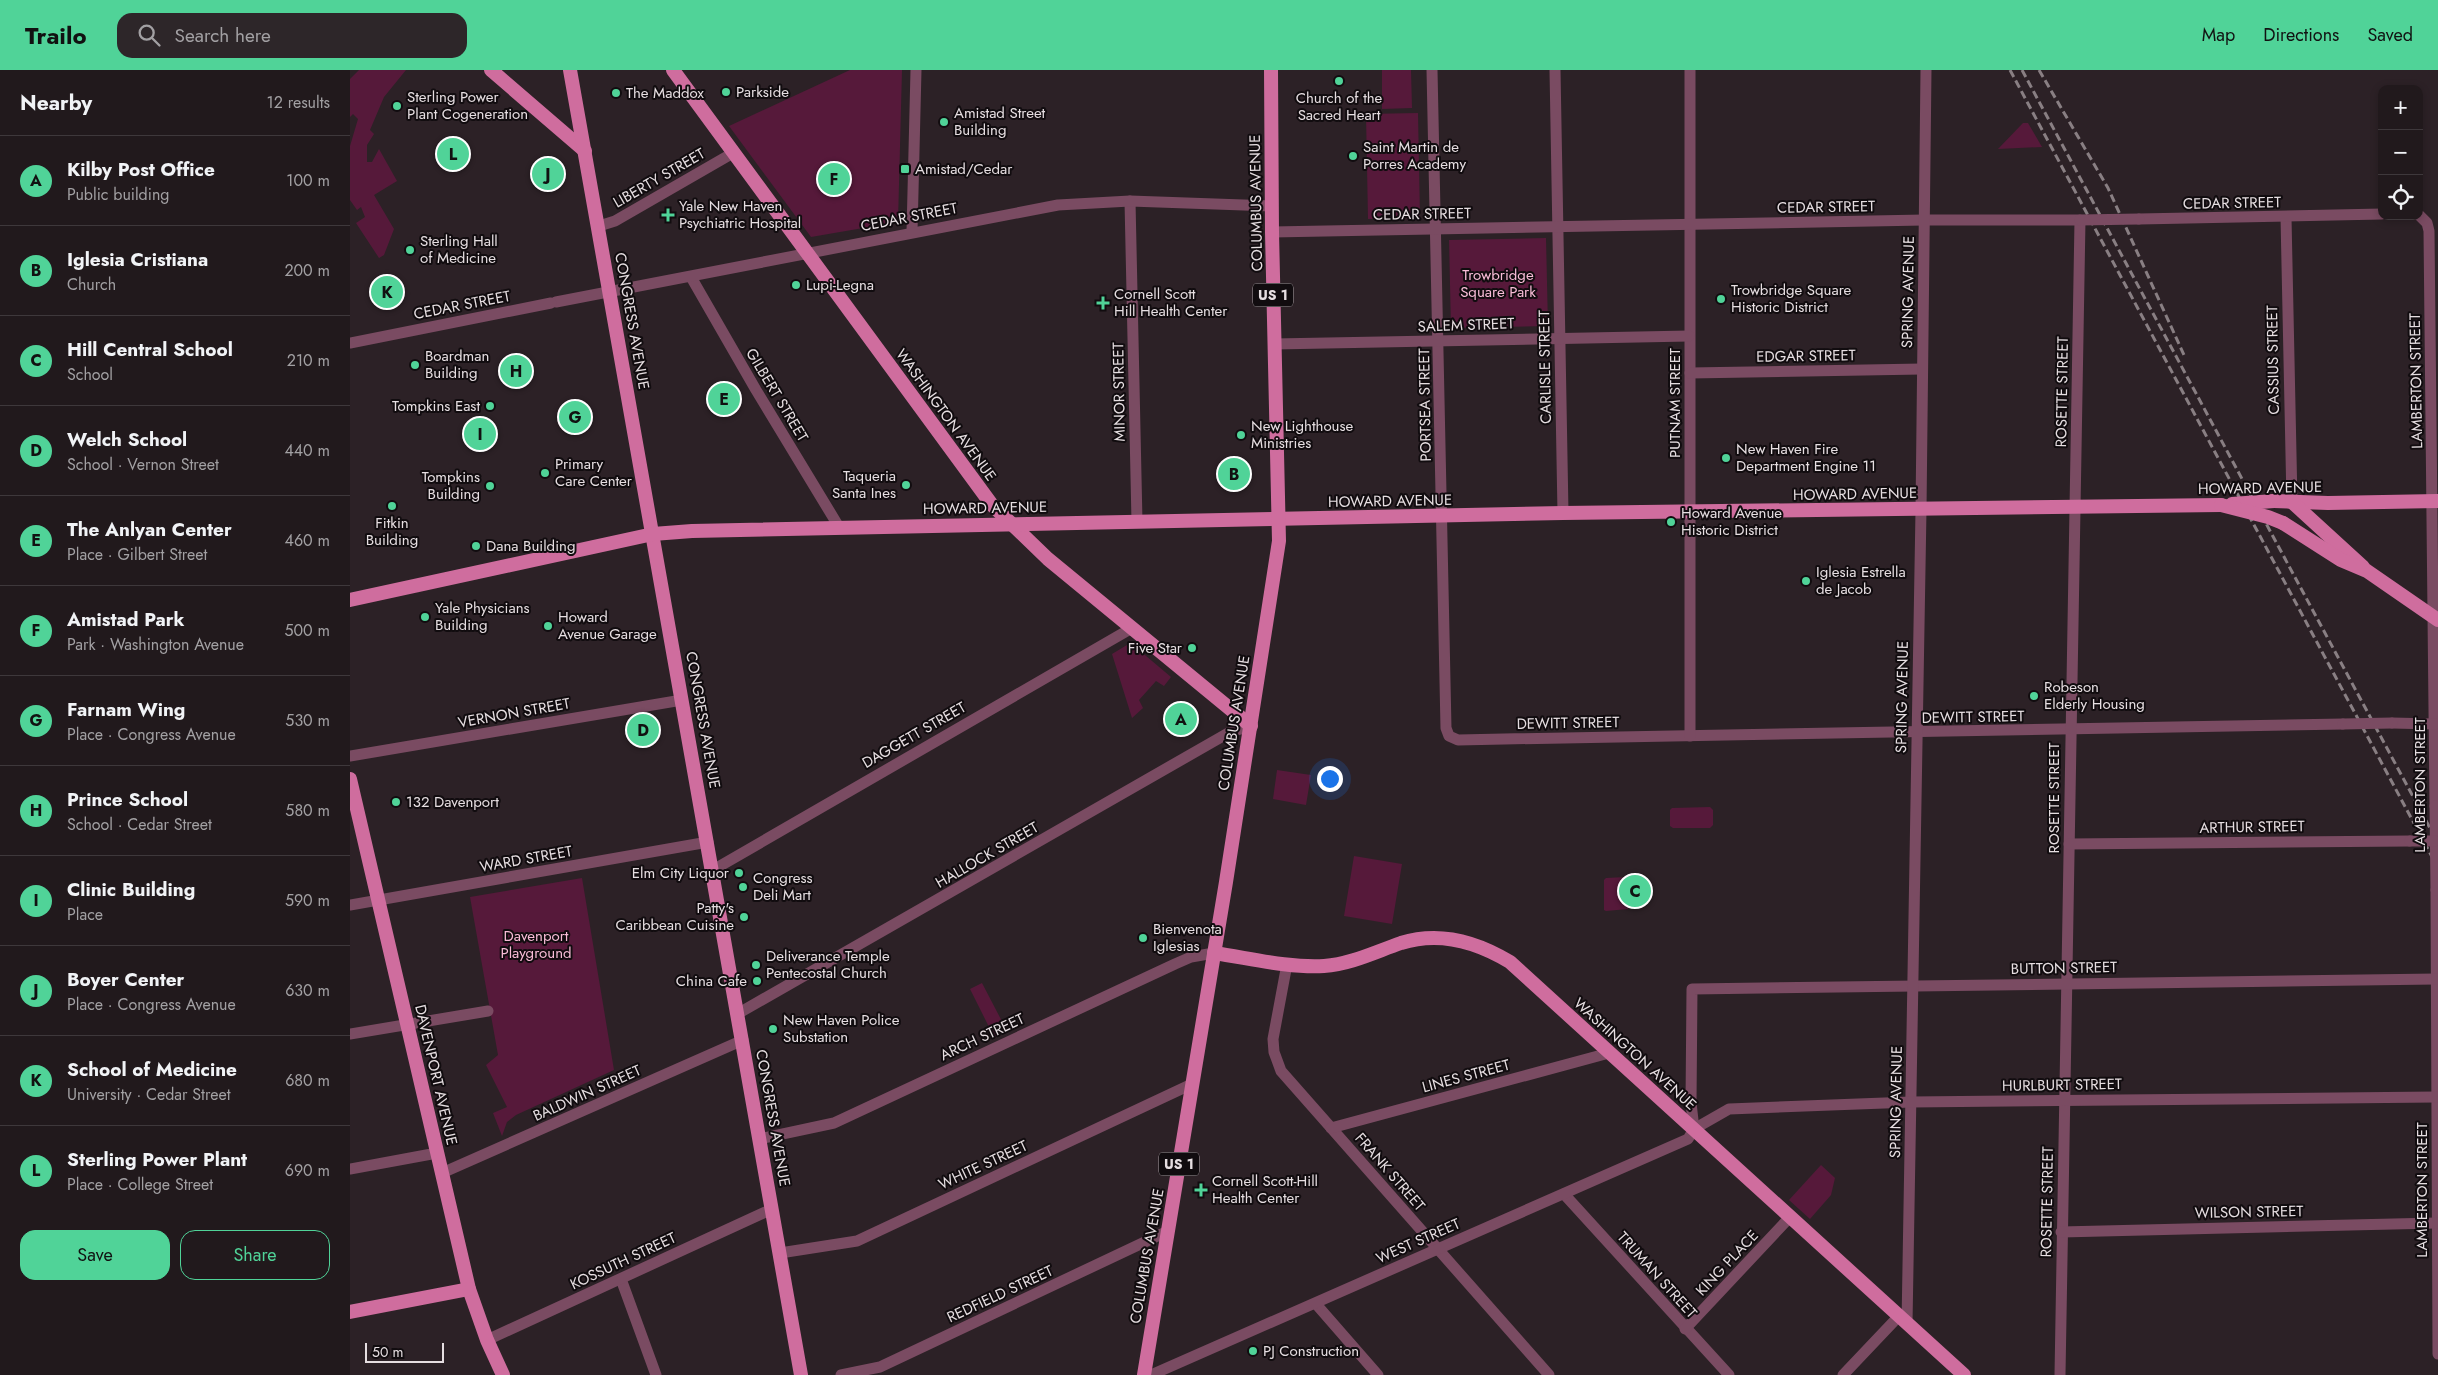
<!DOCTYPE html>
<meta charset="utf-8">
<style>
body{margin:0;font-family:Jost,sans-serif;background:#2d2629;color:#f1f3f6}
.controls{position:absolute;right:15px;top:15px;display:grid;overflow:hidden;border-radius:10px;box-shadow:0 2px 8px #0003}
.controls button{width:45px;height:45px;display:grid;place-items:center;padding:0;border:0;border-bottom:1px solid #3e383b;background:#21191c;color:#f1f3f6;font:25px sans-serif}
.scale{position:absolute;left:15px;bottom:12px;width:79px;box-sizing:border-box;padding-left:5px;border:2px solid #e6dee1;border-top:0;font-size:14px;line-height:18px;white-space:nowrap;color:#e6dee1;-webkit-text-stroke:4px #110c0f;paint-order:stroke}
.you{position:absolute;left:979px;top:708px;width:18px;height:18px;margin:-12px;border:4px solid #fff;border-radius:50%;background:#1a73e8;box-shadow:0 0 0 8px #1a73e833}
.badge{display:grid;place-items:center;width:32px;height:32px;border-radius:50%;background:#50d398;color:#111;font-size:16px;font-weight:700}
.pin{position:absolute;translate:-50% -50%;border:2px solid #fff;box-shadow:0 1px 5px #0006}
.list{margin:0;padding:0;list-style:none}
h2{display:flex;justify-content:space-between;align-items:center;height:65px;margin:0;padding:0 20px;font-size:21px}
h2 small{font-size:16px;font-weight:400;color:#a2a0a3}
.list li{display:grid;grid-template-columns:32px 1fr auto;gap:15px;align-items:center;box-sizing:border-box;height:90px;padding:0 20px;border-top:1px solid #3e383b}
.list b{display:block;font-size:19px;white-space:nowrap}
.list p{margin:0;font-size:16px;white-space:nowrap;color:#a2a0a3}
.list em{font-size:16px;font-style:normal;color:#a2a0a3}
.actions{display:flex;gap:10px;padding:15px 20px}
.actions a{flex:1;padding:11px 0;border:1px solid #50d398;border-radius:15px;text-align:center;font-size:18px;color:#50d398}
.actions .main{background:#50d398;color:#111}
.icon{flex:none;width:28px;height:28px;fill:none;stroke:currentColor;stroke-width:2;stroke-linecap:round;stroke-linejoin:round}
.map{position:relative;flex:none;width:2088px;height:1305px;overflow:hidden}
header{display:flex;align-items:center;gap:30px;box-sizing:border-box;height:70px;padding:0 25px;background:#50d398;color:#111}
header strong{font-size:24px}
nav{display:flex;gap:28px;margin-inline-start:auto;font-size:18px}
.search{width:350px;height:45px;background:#2d2629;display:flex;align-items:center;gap:12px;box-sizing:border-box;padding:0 18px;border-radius:15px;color:#a2a0a3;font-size:19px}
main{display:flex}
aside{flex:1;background:#21191c}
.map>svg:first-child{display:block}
.green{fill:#56193a}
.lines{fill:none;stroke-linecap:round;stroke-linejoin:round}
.minor{stroke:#7a4b62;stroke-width:11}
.major{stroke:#cf6d9e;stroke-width:14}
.rail{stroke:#897f83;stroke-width:3;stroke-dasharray:8 4;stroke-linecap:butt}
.minor-bridge{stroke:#7a4b62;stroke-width:11}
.major-bridge{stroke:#cf6d9e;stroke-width:14}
.poi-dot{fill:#50d398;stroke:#110c0f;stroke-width:2}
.labels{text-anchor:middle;stroke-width:4;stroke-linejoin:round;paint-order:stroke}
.shield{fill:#110c0f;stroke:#a69fa2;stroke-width:1}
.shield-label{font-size:14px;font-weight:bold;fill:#e6dee1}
.poi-label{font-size:15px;fill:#e6dee1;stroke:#110c0f;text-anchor:start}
.street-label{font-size:15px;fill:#e6dee1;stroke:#110c0f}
.park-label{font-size:15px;fill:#f8bcd7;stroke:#110c0f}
</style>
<header>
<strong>Trailo</strong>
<div class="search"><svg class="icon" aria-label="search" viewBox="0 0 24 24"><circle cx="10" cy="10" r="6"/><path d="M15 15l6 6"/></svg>Search here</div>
<nav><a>Map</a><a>Directions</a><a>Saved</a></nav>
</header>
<main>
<aside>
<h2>Nearby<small>12 results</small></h2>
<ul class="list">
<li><span class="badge">A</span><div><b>Kilby Post Office</b><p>Public building</p></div><em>100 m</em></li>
<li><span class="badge">B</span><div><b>Iglesia Cristiana</b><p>Church</p></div><em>200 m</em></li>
<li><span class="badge">C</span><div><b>Hill Central School</b><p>School</p></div><em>210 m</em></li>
<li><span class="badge">D</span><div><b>Welch School</b><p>School · Vernon Street</p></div><em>440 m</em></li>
<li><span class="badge">E</span><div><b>The Anlyan Center</b><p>Place · Gilbert Street</p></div><em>460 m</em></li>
<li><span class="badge">F</span><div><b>Amistad Park</b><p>Park · Washington Avenue</p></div><em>500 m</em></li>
<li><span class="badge">G</span><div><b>Farnam Wing</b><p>Place · Congress Avenue</p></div><em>530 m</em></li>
<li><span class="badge">H</span><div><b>Prince School</b><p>School · Cedar Street</p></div><em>580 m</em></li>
<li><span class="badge">I</span><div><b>Clinic Building</b><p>Place</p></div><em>590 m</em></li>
<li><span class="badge">J</span><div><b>Boyer Center</b><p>Place · Congress Avenue</p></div><em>630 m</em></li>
<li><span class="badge">K</span><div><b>School of Medicine</b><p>University · Cedar Street</p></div><em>680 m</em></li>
<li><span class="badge">L</span><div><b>Sterling Power Plant</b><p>Place · College Street</p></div><em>690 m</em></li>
</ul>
<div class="actions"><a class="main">Save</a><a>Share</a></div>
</aside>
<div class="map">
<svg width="2088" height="1305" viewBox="0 0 2088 1305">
<rect width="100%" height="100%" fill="#2c2126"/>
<g class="green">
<path d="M9,0H56L34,27L20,60L24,64L17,75V92H22L29,79L47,111L24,125L44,159L34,185L29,188L6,153L15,147L11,137L7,140L0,130V76L8,49L3,44L0,47V9Z"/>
<path d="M500,0H552L548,152L461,167L379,56Z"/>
<path d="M1032,0H1061L1062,38L1032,39Z"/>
<path d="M1068,43L1070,148L1018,149L1016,44Z"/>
<path d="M1673,53H1678L1692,77L1648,79Z"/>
<path d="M1196,168L1198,256L1101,258L1099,170Z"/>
<path d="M777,575H783L821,607L814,616L806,611L789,630L793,638L782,648L762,584Z"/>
<path d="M927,700L961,705L956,735L923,729Z"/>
<path d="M1360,737L1363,740V755L1360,758H1323L1320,756V740L1322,738Z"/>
<path d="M1004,786L1052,794L1042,854L994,846Z"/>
<path d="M1276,807L1278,809V839L1256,841L1254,840V810L1256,808Z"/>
<path d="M232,808L264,1000L166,1045L157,1052L152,1066L143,1043L157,1037L136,995L148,985L120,827Z"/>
<path d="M632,913L657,961L644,967L620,919Z"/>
<path d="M1471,1095L1485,1108L1481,1125L1460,1149L1439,1130Z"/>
</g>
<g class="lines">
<g class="minor">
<path d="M1082,0L1096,658L1099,666L1108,670L1154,669L1993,654"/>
<path d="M1205,0L1213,443"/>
<path d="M1340,0V666"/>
<path d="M780,131L787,452"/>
<path d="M2069,145L2077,153L2079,161L2085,736"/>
<path d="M1936,147L1942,432"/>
<path d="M1789,149L2032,144"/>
<path d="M249,156L265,151L383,83"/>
<path d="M562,162L566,0"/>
<path d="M922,162L1574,150H1730L1710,1305"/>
<path d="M341,207L406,320L489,457"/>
<path d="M206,232L708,135L780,131L922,136"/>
<path d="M0,273L201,233"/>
<path d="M924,274L1339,266"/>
<path d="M1340,303L1572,299"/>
<path d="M2042,653L2085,654"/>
<path d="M0,686L332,630"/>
<path d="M1719,774L2060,771"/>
<path d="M363,800L782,558"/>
<path d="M2086,820L2088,1284"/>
<path d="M0,835L358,772"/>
<path d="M937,894L923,969L924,982L931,1001L1199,1305"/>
<path d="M389,943L880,662L901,656"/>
<path d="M0,964L138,941"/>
<path d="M981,1058L1259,983"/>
<path d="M1344,1059L1341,1033L1342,919L2086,909"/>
<path d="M409,1069L484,1053L825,894L841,887L864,883"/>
<path d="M0,1099L87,1083"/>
<path d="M92,1103L393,970"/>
<path d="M1214,1124L1379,1305"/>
<path d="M1711,1162L2086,1153"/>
<path d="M430,1183L507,1171L842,1014"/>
<path d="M271,1209L306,1305"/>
<path d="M966,1234L1028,1305"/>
<path d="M1557,1254L1571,440L1576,0"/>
<path d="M1335,1259L1440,1147"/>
<path d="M137,1270L422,1139"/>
<path d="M491,1305L530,1297L818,1161"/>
<path d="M801,1305L1338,1069L1344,1059L1379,1039L1561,1032L2086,1027"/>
<path d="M1493,1305L1548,1247"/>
</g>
<g class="major">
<path d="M141,0L235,81"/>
<path d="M220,0L451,1305"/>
<path d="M323,0L642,435L698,489L901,656"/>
<path d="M1924,431L1978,433L2088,431"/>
<path d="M1942,432L2013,497"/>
<path d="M1933,453L1991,490L2017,501L2088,550"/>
<path d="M0,530L303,464L342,461L1213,443L1871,435"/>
<path d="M0,709L119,1219L137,1270L153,1305"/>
<path d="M864,883C899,888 938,898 974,896C1001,894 1025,882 1051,873C1089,861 1127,872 1160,892L1614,1305"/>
<path d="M0,1242L119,1219"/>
<path d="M794,1305L876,812L929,471L922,162L921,0"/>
</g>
<g class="rail">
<path d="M1660,0L2088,798"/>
<path d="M1672,0L2088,773"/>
<path d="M1689,0L1758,118L1834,285"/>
</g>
<g class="minor-bridge">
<path d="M1730,150L1789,149"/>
<path d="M1993,654L2042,653"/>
<path d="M2085,736L2086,820"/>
<path d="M2060,771H2085"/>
</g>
<g class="major-bridge">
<path d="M1882,434L1924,431"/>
<path d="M1871,435L1918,447L1933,453"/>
</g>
</g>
<g class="poi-dot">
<circle cx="989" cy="11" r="5"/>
<circle cx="376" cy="22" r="5"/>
<circle cx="266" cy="23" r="5"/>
<circle cx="47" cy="36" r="5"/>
<circle cx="594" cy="52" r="5"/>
<circle cx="1003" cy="86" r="5"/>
<rect x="550" y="94" width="10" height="10" rx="2.5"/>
<path d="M315.5 137.5h5v5h5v5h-5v5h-5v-5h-5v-5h5z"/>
<circle cx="60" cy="180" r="5"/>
<circle cx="446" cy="215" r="5"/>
<circle cx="1371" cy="229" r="5"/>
<path d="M750.5 225.5h5v5h5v5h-5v5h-5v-5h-5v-5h5z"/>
<circle cx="65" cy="295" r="5"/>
<circle cx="140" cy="336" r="5"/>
<circle cx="891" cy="365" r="5"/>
<circle cx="1376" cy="388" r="5"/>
<circle cx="195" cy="403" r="5"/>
<circle cx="556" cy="415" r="5"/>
<circle cx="140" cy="416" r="5"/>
<circle cx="42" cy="436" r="5"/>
<circle cx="1321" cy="452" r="5"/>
<circle cx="126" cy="476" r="5"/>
<circle cx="1456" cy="511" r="5"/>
<circle cx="75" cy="547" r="5"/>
<circle cx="198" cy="556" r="5"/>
<circle cx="842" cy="578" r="5"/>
<circle cx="1684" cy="626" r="5"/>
<circle cx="46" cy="732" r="5"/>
<circle cx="389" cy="803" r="5"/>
<circle cx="393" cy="817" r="5"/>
<circle cx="394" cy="847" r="5"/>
<circle cx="793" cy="868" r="5"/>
<circle cx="406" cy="895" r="5"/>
<circle cx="407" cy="911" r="5"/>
<circle cx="423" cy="959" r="5"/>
<path d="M848.5 1112.5h5v5h5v5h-5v5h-5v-5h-5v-5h5z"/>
<circle cx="903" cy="1281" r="5"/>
</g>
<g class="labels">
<g class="shield">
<rect x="903" y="213.5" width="40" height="23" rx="4"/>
<rect x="809" y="1082.5" width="40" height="23" rx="4"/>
</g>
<g class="shield-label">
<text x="923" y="230">US 1</text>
<text x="829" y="1099">US 1</text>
</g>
<g class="poi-label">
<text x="386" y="27">Parkside</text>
<text x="276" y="28">The Maddox</text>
<text x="57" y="32">Sterling Power<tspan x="57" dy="17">Plant Cogeneration</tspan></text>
<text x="989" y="33" text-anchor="middle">Church of the<tspan x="989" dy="17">Sacred Heart</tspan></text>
<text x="604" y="48">Amistad Street<tspan x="604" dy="17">Building</tspan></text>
<text x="1013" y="82">Saint Martin de<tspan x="1013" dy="17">Porres Academy</tspan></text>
<text x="565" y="104">Amistad/Cedar</text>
<text x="329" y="141">Yale New Haven<tspan x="329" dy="17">Psychiatric Hospital</tspan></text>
<text x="70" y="176">Sterling Hall<tspan x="70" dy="17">of Medicine</tspan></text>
<text x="456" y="220">Lupi-Legna</text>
<text x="1381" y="225">Trowbridge Square<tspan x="1381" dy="17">Historic District</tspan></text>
<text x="764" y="229">Cornell Scott<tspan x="764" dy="17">Hill Health Center</tspan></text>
<text x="75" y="291">Boardman<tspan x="75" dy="17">Building</tspan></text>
<text x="130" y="341" text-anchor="end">Tompkins East</text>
<text x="901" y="361">New Lighthouse<tspan x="901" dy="17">Ministries</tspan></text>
<text x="1386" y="384">New Haven Fire<tspan x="1386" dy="17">Department Engine 11</tspan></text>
<text x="205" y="399">Primary<tspan x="205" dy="17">Care Center</tspan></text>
<text x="546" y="411" text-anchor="end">Taqueria<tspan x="546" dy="17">Santa Ines</tspan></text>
<text x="130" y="412" text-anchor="end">Tompkins<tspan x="130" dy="17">Building</tspan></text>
<text x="1331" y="448">Howard Avenue<tspan x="1331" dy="17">Historic District</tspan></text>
<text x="42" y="458" text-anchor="middle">Fitkin<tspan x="42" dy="17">Building</tspan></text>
<text x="136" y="481">Dana Building</text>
<text x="1466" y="507">Iglesia Estrella<tspan x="1466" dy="17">de Jacob</tspan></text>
<text x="85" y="543">Yale Physicians<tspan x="85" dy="17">Building</tspan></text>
<text x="208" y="552">Howard<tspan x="208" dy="17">Avenue Garage</tspan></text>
<text x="832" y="583" text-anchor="end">Five Star</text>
<text x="1694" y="622">Robeson<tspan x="1694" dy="17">Elderly Housing</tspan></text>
<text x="56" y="737">132 Davenport</text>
<text x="379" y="808" text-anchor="end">Elm City Liquor</text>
<text x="403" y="813">Congress<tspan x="403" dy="17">Deli Mart</tspan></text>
<text x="384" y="843" text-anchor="end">Patty's<tspan x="384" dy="17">Caribbean Cuisine</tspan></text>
<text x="803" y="864">Bienvenota<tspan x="803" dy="17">Iglesias</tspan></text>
<text x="416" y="891">Deliverance Temple<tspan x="416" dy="17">Pentecostal Church</tspan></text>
<text x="397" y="916" text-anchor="end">China Cafe</text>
<text x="433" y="955">New Haven Police<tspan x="433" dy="17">Substation</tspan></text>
<text x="862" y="1116">Cornell Scott-Hill<tspan x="862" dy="17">Health Center</tspan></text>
<text x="913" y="1286">PJ Construction</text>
</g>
<g class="street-label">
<text transform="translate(309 108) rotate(-30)" y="5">LIBERTY STREET</text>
<text transform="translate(906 133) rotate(-91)" y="5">COLUMBUS AVENUE</text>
<text transform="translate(1882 133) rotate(-1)" y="5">CEDAR STREET</text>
<text transform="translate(1476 137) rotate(-1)" y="5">CEDAR STREET</text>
<text transform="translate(1072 144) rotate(-1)" y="5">CEDAR STREET</text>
<text transform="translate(559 147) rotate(-11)" y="5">CEDAR STREET</text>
<text transform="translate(1558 222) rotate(-89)" y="5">SPRING AVENUE</text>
<text transform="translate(112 235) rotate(-11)" y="5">CEDAR STREET</text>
<text transform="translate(282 251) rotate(80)" y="5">CONGRESS AVENUE</text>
<text transform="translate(1116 255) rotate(-2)" y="5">SALEM STREET</text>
<text transform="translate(1456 286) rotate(-1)" y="5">EDGAR STREET</text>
<text transform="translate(1923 290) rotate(-91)" y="5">CASSIUS STREET</text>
<text transform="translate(1195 297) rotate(-91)" y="5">CARLISLE STREET</text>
<text transform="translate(2066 311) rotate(-91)" y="5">LAMBERTON STREET</text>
<text transform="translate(769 322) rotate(-91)" y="5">MINOR STREET</text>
<text transform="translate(1712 322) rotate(-89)" y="5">ROSETTE STREET</text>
<text transform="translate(427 325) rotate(59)" y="5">GILBERT STREET</text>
<text transform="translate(1325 333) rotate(-90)" y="5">PUTNAM STREET</text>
<text transform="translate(1075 335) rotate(-91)" y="5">PORTSEA STREET</text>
<text transform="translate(596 345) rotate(54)" y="5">WASHINGTON AVENUE</text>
<text transform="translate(1910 418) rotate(-1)" y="5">HOWARD AVENUE</text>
<text transform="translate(1505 424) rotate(-1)" y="5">HOWARD AVENUE</text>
<text transform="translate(1040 431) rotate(-1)" y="5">HOWARD AVENUE</text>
<text transform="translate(635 438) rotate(-1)" y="5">HOWARD AVENUE</text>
<text transform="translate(1552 627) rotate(-89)" y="5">SPRING AVENUE</text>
<text transform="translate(164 643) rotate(-10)" y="5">VERNON STREET</text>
<text transform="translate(1623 647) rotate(-1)" y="5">DEWITT STREET</text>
<text transform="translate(353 650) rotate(80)" y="5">CONGRESS AVENUE</text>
<text transform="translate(884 653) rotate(-81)" y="5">COLUMBUS AVENUE</text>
<text transform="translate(1218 653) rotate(-1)" y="5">DEWITT STREET</text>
<text transform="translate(564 665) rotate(-30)" y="5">DAGGETT STREET</text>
<text transform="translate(2070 715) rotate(-90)" y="5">LAMBERTON STREET</text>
<text transform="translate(1704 728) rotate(-90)" y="5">ROSETTE STREET</text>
<text transform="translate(1902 757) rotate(-1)" y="5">ARTHUR STREET</text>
<text transform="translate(637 785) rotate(-30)" y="5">HALLOCK STREET</text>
<text transform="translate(176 789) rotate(-10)" y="5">WARD STREET</text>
<text transform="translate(1714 898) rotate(-1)" y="5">BUTTON STREET</text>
<text transform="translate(632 967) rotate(-25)" y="5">ARCH STREET</text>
<text transform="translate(1285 984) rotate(42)" y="5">WASHINGTON AVENUE</text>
<text transform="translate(86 1005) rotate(77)" y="5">DAVENPORT AVENUE</text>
<text transform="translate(1116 1006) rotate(-15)" y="5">LINES STREET</text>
<text transform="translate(1712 1015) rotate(-1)" y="5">HURLBURT STREET</text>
<text transform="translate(237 1023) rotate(-24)" y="5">BALDWIN STREET</text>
<text transform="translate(1546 1032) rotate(-89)" y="5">SPRING AVENUE</text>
<text transform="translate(423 1048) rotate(80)" y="5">CONGRESS AVENUE</text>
<text transform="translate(633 1095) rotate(-25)" y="5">WHITE STREET</text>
<text transform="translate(1040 1102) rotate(49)" y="5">FRANK STREET</text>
<text transform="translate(2072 1120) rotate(-90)" y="5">LAMBERTON STREET</text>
<text transform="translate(1697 1132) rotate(-89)" y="5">ROSETTE STREET</text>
<text transform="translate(1899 1142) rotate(-1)" y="5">WILSON STREET</text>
<text transform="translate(1068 1171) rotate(-24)" y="5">WEST STREET</text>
<text transform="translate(797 1186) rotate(-80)" y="5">COLUMBUS AVENUE</text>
<text transform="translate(273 1191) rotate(-25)" y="5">KOSSUTH STREET</text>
<text transform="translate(1377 1193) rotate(-47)" y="5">KING PLACE</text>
<text transform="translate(1307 1205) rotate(48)" y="5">TRUMAN STREET</text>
<text transform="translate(650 1224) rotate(-25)" y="5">REDFIELD STREET</text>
</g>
<g class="park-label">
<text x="1148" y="210">Trowbridge<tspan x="1148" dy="17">Square Park</tspan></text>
<text x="186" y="871">Davenport<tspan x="186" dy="17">Playground</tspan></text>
</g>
</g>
</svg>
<div class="controls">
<button>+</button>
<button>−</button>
<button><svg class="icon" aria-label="locate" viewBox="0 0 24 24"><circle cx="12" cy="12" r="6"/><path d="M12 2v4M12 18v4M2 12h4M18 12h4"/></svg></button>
</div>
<div class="scale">50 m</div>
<div class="you"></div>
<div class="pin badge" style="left:831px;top:649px">A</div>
<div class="pin badge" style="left:884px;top:404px">B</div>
<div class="pin badge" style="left:1285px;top:821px">C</div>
<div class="pin badge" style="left:293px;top:660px">D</div>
<div class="pin badge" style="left:374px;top:329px">E</div>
<div class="pin badge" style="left:484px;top:109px">F</div>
<div class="pin badge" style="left:225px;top:347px">G</div>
<div class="pin badge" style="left:166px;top:301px">H</div>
<div class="pin badge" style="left:130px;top:364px">I</div>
<div class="pin badge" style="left:198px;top:104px">J</div>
<div class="pin badge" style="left:37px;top:222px">K</div>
<div class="pin badge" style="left:103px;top:84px">L</div>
</div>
</main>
